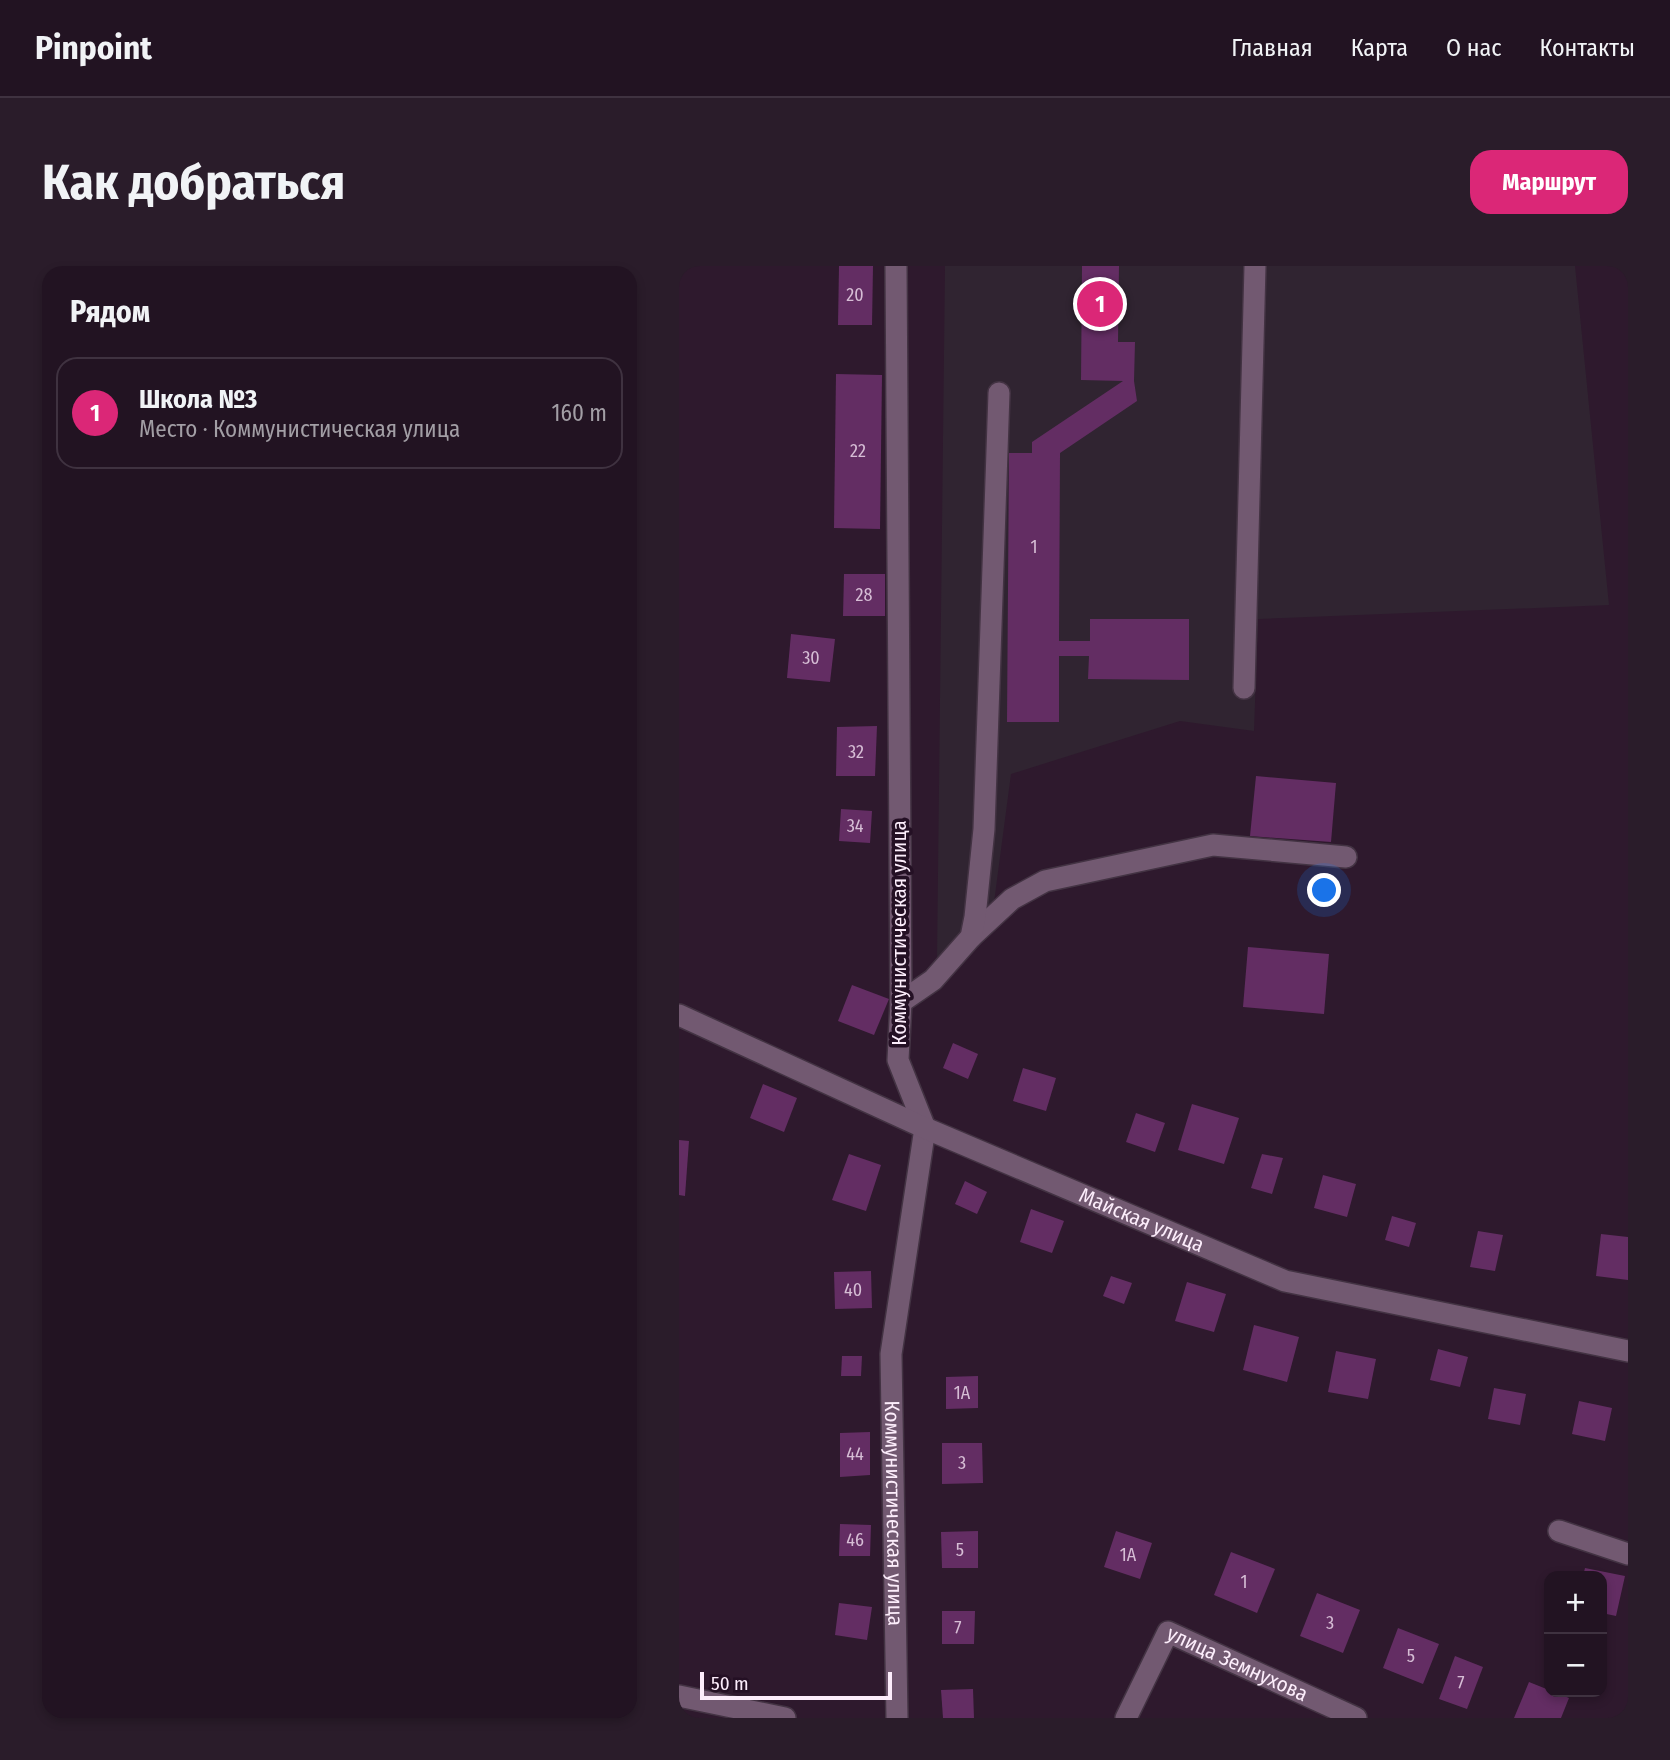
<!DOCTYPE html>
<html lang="ru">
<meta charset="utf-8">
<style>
body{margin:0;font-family:"Fira Sans Condensed",sans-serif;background:#2a1c2a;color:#f1f3f6}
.controls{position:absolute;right:21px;bottom:21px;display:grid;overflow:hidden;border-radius:14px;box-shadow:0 4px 10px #0003}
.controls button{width:63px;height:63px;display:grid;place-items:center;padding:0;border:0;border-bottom:2px solid #3f3240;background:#221322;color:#f1f3f6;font:35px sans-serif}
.scale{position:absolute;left:21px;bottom:18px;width:192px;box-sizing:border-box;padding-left:7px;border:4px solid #fcedfb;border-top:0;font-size:19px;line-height:24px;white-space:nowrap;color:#fcedfb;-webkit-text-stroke:5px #241024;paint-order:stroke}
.you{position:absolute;left:646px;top:625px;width:24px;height:24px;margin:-18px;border:5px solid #fff;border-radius:50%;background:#1a73e8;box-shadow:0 0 0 10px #1a73e833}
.badge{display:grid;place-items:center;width:46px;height:46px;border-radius:50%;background:#db2777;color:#fff;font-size:23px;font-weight:700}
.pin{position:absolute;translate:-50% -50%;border:4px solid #fff;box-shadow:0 2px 7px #0006}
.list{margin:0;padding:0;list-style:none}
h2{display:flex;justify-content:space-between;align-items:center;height:91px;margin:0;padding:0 28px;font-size:30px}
h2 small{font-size:23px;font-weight:400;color:#a29ea5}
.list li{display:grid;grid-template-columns:46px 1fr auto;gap:21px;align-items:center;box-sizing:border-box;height:112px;margin:0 14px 14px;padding:0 14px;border:2px solid #3f3240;border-radius:21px}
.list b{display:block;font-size:26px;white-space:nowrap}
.list p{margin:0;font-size:23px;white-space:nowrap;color:#a29ea5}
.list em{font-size:23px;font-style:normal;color:#a29ea5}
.map{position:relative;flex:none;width:949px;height:1452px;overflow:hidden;border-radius:21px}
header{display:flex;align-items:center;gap:42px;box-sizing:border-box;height:98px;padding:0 35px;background:#221322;border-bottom:2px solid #3f3240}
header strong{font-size:33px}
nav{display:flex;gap:38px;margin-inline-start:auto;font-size:24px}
.intro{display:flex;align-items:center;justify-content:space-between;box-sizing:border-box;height:168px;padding:0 42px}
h1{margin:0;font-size:49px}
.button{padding:18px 32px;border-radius:21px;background:#db2777;color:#fff;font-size:24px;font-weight:700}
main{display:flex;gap:42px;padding:0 42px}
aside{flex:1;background:#221322;border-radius:21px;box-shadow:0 4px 10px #0003}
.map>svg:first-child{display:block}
.education{fill:#302431}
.building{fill:#632d63}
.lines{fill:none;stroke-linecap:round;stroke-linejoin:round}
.minor-casing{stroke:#433343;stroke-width:24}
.minor{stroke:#725971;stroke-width:21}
.labels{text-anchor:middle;stroke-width:7;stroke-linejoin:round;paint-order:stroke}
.number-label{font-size:18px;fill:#d6bdd5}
.street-label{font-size:21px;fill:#fcedfb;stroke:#241024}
</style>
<header>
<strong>Pinpoint</strong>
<nav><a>Главная</a><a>Карта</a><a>О нас</a><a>Контакты</a></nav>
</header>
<div class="intro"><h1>Как добраться</h1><a class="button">Маршрут</a></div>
<main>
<aside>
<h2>Рядом<small></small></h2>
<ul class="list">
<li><span class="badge">1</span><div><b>Школа №3</b><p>Место · Коммунистическая улица</p></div><em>160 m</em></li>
</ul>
</aside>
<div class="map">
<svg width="949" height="1452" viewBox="0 0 949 1452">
<rect width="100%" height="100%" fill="#2e192d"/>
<path class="education" d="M266,0H896L930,339L579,353L575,465L501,455L332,508L314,644L296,651L258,693Z"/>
<g class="building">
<path d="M160,0H194L193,59H159Z"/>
<path d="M403,0H440L439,76H456L455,115L458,135L381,187L380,375H411V353H510V414L409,413L410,390H380V456H328L330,187H353V176L444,115L402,114Z"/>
<path d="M157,108L203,109L201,263L155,262Z"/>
<path d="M165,308H206V350H164Z"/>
<path d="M112,368L156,373L151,416L108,412Z"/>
<path d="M198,460L196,510H157L158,461Z"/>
<path d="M577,510L657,517L652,576L571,570Z"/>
<path d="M162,543L193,545L191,577L160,575Z"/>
<path d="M569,681L650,688L645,748L564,741Z"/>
<path d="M173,719L210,733L195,769L159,755Z"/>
<path d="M274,777L299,788L289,813L264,802Z"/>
<path d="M344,802L377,812L367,845L334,835Z"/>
<path d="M84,818L118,832L105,866L71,852Z"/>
<path d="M513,838L560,852L545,898L499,884Z"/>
<path d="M457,847L486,857L476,886L447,876Z"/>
<path d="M0,874L10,875L6,930L0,929Z"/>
<path d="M170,888L202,899L187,945L153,934Z"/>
<path d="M583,888L604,892L593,928L572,922Z"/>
<path d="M644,909L677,918L668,951L635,942Z"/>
<path d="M286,915L308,926L298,948L276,938Z"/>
<path d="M352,943L385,955L373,987L341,976Z"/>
<path d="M713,950L737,957L730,981L706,974Z"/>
<path d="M799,965L824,969L816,1005L791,1001Z"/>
<path d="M922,968L949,971V1014L917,1010Z"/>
<path d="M192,1005L193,1042L156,1043L155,1006Z"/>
<path d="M432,1010L453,1017L445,1038L424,1030Z"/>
<path d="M508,1016L547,1028L535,1066L496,1055Z"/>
<path d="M575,1059L620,1071L608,1116L564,1104Z"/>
<path d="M759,1083L789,1091L781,1121L751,1114Z"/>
<path d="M657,1085L697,1093L689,1133L649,1126Z"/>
<path d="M163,1090H183L182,1110H162Z"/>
<path d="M299,1110V1142L267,1143V1111Z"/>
<path d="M815,1122L847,1128L841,1159L809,1153Z"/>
<path d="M900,1135L933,1142L926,1175L893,1168Z"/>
<path d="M191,1166V1209L161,1211V1167Z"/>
<path d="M263,1177H303L304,1217L263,1218Z"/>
<path d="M161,1258L192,1259L191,1290H160Z"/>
<path d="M299,1265V1302H263L262,1266Z"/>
<path d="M437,1265L473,1277L461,1313L425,1301Z"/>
<path d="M552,1286L596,1303L578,1347L535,1329Z"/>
<path d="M906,1302L946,1310L937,1350L923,1347V1310H904Z"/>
<path d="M638,1327L681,1344L664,1387L621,1370Z"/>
<path d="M160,1337L193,1341L188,1374L156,1369Z"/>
<path d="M263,1345H296L295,1378H263Z"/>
<path d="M719,1362L760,1378L744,1418L704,1402Z"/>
<path d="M776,1390L804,1401L788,1443L760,1433Z"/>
<path d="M850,1416L890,1432L882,1452H835Z"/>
<path d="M294,1423L295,1452H264L262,1424Z"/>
</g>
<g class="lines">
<defs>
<g id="minor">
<path id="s1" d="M217,0L222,736L219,794L246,862L212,1088L218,1452"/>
<path d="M565,422L576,0"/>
<path d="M292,671L333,633L366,615L534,579L667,591"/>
<path d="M222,736L254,714L292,671L296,651L305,563L320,127"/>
<path id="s2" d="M0,749L246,862L606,1015L949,1085"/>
<path d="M880,1265L949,1288"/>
<path d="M0,1430L106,1452"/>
<path id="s3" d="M447,1452L489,1366L677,1452"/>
</g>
</defs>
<use href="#minor" class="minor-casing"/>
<use href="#minor" class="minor"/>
</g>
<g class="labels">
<g class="number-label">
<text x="176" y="35">20</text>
<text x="179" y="191">22</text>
<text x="355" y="287">1</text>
<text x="185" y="335">28</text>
<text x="132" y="398">30</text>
<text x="177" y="492">32</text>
<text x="176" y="566">34</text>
<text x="174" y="1030">40</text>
<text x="283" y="1133">1А</text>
<text x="176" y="1194">44</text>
<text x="283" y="1203">3</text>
<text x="176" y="1280">46</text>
<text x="281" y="1290">5</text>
<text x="449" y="1295">1А</text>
<text x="565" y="1322">1</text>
<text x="651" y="1363">3</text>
<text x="279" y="1368">7</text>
<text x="732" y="1396">5</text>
<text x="782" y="1423">7</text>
</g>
<g class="street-label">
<text transform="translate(220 667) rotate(-90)" y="7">Коммунистическая улица</text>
<text dy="7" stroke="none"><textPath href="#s2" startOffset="506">Майская улица</textPath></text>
<text dy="7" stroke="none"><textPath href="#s1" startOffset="1255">Коммунистическая улица</textPath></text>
<text dy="7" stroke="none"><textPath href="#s3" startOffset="172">улица Земнухова</textPath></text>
</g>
</g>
</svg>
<div class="controls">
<button>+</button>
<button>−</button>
</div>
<div class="scale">50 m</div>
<div class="you"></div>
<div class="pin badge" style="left:421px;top:38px">1</div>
</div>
</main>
